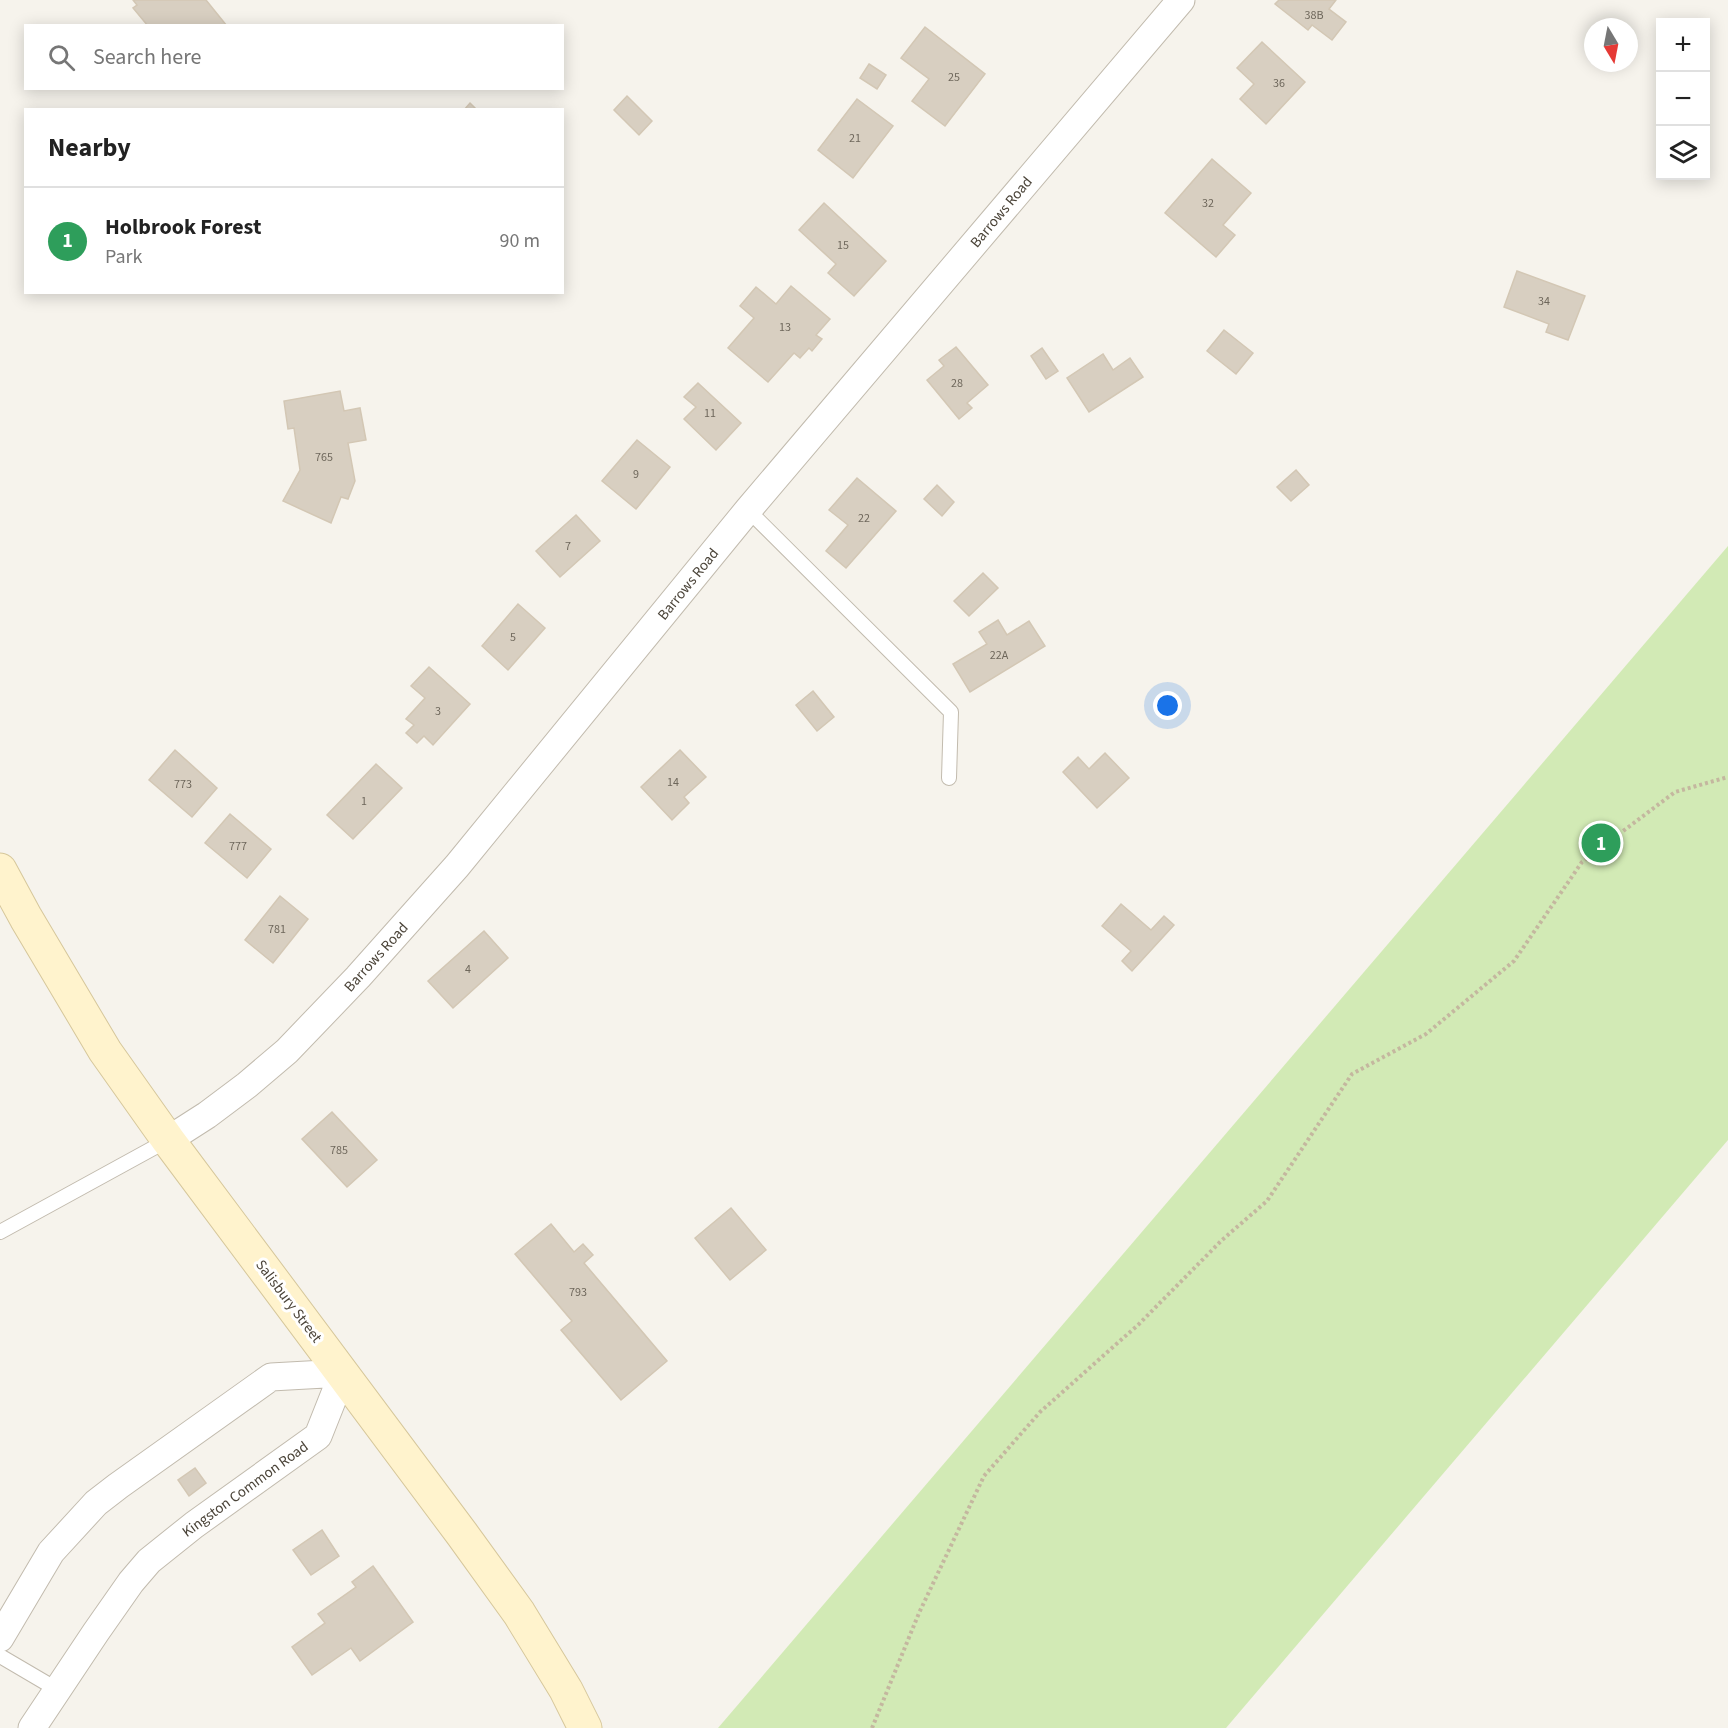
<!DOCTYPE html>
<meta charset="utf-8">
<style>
body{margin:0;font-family:"Source Sans 3",sans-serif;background:#f6f6f6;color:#222}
.controls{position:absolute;right:18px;top:18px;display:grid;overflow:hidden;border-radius:0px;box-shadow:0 3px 15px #0003}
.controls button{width:54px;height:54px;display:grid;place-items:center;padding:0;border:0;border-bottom:2px solid #e0e0e0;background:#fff;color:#222;font:30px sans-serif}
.compass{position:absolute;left:1584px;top:18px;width:54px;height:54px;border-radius:50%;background:#fff;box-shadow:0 3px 15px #0003;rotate:170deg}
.you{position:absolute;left:1168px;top:706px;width:21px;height:21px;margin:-15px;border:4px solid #fff;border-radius:50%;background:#1a73e8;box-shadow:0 0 0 9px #1a73e833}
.badge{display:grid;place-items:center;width:39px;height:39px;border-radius:50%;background:#7c3aed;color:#fff;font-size:20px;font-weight:700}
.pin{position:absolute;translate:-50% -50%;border:3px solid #fff;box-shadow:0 2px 6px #0006}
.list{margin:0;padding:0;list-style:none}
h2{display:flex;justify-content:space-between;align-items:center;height:78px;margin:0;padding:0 24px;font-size:26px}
h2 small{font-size:20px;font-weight:400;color:#767676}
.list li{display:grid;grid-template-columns:39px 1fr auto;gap:18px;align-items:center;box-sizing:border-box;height:108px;padding:0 24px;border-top:2px solid #e0e0e0}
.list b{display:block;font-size:22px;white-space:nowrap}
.list p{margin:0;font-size:20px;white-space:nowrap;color:#767676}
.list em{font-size:20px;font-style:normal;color:#767676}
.icon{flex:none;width:33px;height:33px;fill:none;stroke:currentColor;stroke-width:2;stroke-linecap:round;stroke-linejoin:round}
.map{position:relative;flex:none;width:1728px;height:1728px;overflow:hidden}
.search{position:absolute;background:#fff;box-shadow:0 3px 15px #0003;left:24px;top:24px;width:540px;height:66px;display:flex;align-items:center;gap:15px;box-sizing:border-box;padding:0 21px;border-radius:0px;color:#767676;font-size:22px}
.panel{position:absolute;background:#fff;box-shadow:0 3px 15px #0003;left:24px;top:108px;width:540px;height:186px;border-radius:0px}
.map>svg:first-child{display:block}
.green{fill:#d2eab5}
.building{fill:#d8cfc1;stroke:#d3c7b4;stroke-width:1.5}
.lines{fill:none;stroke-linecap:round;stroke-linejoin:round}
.service-casing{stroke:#c2bbae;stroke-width:16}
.minor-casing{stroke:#c2bbae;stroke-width:29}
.secondary-casing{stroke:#d6c79b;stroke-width:35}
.path{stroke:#c4b79f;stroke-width:4;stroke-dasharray:3 3;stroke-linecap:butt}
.service{stroke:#fff;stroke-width:14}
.minor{stroke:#fff;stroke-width:27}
.secondary{stroke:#fff3cd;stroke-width:33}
.labels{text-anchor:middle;stroke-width:6;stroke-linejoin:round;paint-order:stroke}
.number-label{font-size:12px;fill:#6e675b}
.street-label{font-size:15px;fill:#4b4439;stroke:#fff}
</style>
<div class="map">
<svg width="1728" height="1728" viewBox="0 0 1728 1728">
<rect width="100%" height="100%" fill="#f6f3ec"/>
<path class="green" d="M1728,546V1140L1226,1728H718Z"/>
<g class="building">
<path d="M133,0H206L227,26H148L133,8L137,5Z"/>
<path d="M1279,0H1336L1329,9L1346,22L1332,40L1312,25L1308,30L1275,4Z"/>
<path d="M925,27L985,74L945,126L912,101L929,79L901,58Z"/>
<path d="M1262,42L1305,82L1266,124L1240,99L1254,84L1237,68Z"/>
<path d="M869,64L886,75L877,89L860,78Z"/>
<path d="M627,96L652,121L639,135L614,110Z"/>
<path d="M857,99L893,126L853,178L818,150Z"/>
<path d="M470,103L477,110H464Z"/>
<path d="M1212,159L1251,193L1223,225L1235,235L1216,257L1165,213Z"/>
<path d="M824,203L886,261L854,296L828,273L836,264L799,230Z"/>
<path d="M1517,271L1585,296L1568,340L1546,332L1549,324L1504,307Z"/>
<path d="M791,286L830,319L816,335L822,339L812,351L809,348L800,358L794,353L768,382L728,348L754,318L740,306L756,287L776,304Z"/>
<path d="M1224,330L1253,353L1236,374L1207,351Z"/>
<path d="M956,347L988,385L967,403L972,408L959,419L927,380L944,366L939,360Z"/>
<path d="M1042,348L1058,371L1046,379L1031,356Z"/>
<path d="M1103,354L1113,370L1130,358L1143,377L1089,412L1067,378Z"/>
<path d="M698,383L741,423L716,450L684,419L696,407L684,397Z"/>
<path d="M340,391L344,411L360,408L366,440L348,443L355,481L348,499L341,497L331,523L283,501L300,470L294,428L288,429L284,401Z"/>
<path d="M637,440L670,467L636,509L602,481Z"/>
<path d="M1296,470L1309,485L1291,501L1277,487Z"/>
<path d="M857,478L896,511L846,568L826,551L848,525L829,510Z"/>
<path d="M937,485L954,502L942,516L924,499Z"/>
<path d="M576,515L600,541L560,577L536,551Z"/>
<path d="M983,573L998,588L969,616L954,601Z"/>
<path d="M518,604L545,628L508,670L482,646Z"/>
<path d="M998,620L1007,635L1029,621L1045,646L970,692L953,664L987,644L979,632Z"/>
<path d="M429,667L470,704L433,745L424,736L417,743L406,733L414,725L406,719L425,698L411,686Z"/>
<path d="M813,691L834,717L817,731L796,705Z"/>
<path d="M175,750L217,788L192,817L149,780Z"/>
<path d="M680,750L706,777L684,797L689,803L672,820L641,787Z"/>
<path d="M1105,753L1129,778L1097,808L1063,772L1078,757L1089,769Z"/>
<path d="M376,764L402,788L353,839L327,815Z"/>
<path d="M230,814L271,849L247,878L205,843Z"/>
<path d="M280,896L308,919L273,963L245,940Z"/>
<path d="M1121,904L1151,930L1164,916L1174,925L1132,971L1122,961L1131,951L1102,926Z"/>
<path d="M484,931L508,958L453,1008L428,981Z"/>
<path d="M332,1112L377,1160L347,1187L302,1139Z"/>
<path d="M731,1208L766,1250L730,1280L695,1238Z"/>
<path d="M551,1224L574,1252L583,1244L593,1255L584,1263L667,1361L621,1400L561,1330L572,1321L515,1254Z"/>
<path d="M195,1468L206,1483L189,1496L178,1480Z"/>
<path d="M322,1530L339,1556L311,1575L293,1550Z"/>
<path d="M373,1566L413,1622L360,1661L351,1648L312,1675L292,1647L325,1623L318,1614L356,1587L352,1582Z"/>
</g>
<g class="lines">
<defs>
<g id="service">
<path d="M748,510L951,712L949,778"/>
<path d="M0,1232L168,1140"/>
<path d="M0,1656L58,1690"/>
</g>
<g id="minor">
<path d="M168,1140L207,1115L247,1085L287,1051L358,977L457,866L748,510L1181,0"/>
<path d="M0,1638L51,1552L96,1503L118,1486L271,1377L343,1373L318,1436L194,1525L149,1561L131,1582L96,1632L32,1728"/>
</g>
<path id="secondary" d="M0,870L26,918L105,1051L168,1140L462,1534L519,1613L566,1690L585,1728"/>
</defs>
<use href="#service" class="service-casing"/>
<use href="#minor" class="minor-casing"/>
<use href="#secondary" class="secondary-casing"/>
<path class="path" d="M872,1728L919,1613L984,1476L1040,1412L1139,1324L1222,1240L1267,1201L1352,1074L1426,1034L1514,961L1582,862L1675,792L1728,777"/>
<use href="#service" class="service"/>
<use href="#minor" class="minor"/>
<use href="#secondary" class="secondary"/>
</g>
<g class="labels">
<g class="number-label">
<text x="1314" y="19">38B</text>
<text x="954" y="81">25</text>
<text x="1279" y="87">36</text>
<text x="855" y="142">21</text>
<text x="1208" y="207">32</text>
<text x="843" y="249">15</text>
<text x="1544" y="305">34</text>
<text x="785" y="331">13</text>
<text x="957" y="387">28</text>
<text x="710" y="417">11</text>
<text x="324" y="461">765</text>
<text x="636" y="478">9</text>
<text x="864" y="522">22</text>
<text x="568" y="550">7</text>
<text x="513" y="641">5</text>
<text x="999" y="659">22A</text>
<text x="438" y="715">3</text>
<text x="673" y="786">14</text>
<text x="183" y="788">773</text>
<text x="364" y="805">1</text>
<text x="238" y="850">777</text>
<text x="277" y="933">781</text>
<text x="468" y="973">4</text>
<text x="339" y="1154">785</text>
<text x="578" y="1296">793</text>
</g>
<g class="street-label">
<text transform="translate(1001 212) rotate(-50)" y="5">Barrows Road</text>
<text transform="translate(688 584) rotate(-51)" y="5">Barrows Road</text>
<text transform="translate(376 957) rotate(-48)" y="5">Barrows Road</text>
<text transform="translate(289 1301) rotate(53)" y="5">Salisbury Street</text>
<text transform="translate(245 1489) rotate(-36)" y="5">Kingston Common Road</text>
</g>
</g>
</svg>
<div class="controls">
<button>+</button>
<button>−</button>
<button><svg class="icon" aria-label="layers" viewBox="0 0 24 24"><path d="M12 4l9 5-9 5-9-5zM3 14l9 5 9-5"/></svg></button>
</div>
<svg class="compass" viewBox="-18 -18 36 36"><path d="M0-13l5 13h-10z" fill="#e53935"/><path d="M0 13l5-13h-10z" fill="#767676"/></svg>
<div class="you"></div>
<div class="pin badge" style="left:1601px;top:843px;background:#2e9e5b">1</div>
<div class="search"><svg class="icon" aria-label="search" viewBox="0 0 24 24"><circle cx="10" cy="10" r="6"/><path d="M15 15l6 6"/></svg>Search here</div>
<section class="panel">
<h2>Nearby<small></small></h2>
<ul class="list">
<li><span class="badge" style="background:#2e9e5b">1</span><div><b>Holbrook Forest</b><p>Park</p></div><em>90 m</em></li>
</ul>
</section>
</div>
